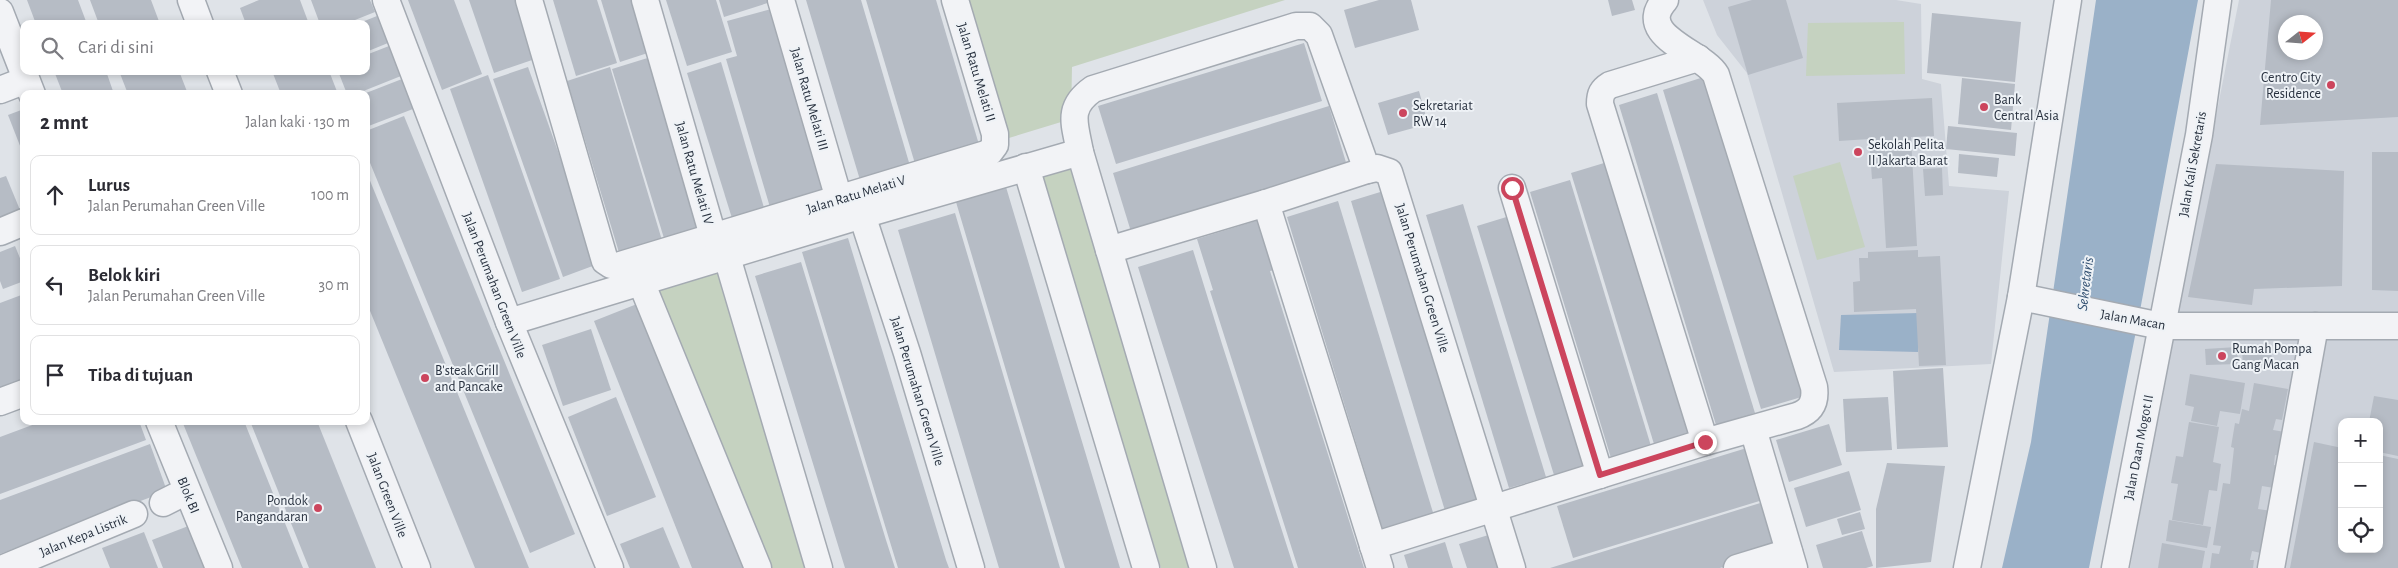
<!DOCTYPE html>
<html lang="id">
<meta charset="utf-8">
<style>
body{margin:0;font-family:"Alegreya Sans",sans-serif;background:#f7f7f7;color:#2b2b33}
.controls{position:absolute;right:15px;bottom:15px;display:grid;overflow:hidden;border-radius:10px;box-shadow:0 2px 8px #0003}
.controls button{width:45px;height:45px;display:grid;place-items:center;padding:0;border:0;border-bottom:1px solid #e1e1e2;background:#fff;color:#2b2b33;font:25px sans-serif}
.compass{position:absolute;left:2278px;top:15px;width:45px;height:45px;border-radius:50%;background:#fff;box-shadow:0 2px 8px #0003;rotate:73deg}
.stop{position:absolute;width:15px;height:15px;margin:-11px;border:4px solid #cc455d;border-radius:50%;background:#fff}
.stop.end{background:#cc455d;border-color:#fff;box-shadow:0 1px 5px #0008}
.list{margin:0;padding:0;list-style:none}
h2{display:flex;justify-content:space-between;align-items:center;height:65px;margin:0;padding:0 20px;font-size:21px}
h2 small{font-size:16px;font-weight:400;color:#7c7c81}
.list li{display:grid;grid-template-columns:32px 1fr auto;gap:15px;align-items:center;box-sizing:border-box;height:80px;margin:0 10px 10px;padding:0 10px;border:1px solid #e1e1e2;border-radius:10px}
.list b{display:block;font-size:19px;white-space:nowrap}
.list p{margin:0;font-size:16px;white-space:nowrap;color:#7c7c81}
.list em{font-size:16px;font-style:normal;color:#7c7c81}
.icon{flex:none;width:28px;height:28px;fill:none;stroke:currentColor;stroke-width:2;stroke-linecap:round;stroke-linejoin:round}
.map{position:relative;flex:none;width:2398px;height:568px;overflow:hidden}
.search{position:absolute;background:#fff;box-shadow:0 2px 8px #0003;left:20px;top:20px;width:350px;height:55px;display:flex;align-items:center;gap:12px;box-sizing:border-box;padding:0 18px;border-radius:10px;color:#7c7c81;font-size:19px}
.panel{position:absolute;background:#fff;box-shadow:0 2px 8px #0003;left:20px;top:90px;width:350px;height:335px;border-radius:10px}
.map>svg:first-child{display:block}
.built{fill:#cdd2da;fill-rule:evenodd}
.green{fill:#c5d2c0}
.water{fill:#9ab1c8}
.building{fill:#b6bcc5;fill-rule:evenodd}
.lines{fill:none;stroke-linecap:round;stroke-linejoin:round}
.minor-casing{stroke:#a4aab2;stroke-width:29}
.minor{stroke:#f2f3f6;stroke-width:26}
.route{stroke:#cc455d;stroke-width:6}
.poi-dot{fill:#cc455d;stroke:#eef2f6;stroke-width:2}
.labels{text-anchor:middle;stroke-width:4;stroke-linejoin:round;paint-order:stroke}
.street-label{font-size:14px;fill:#28313f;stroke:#eef2f6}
.poi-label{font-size:14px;fill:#28313f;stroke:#eef2f6;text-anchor:start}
.water-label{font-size:15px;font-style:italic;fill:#335172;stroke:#eef2f6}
</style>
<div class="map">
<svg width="2398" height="568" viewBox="0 0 2398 568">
<rect width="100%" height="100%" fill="#dfe3e8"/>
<g class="built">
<path d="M1703,0H1896L1921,4L1922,79L1941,84L1949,186L2009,191L1991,364L1834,372L1747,73L1717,35Z"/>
<path d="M2239,0H2398V568H2130L2179,303ZM2286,22H2316V52H2286ZM2342,422H2379V549H2342Z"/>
</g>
<g class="green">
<path d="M964,0H1285L1072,67L1071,119L999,141Z"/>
<path d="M1904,22L1905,74L1806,76L1808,23Z"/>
<path d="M1077,142L1201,568H1161L1034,154Z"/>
<path d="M1840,162L1865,247L1817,260L1793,176Z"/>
<path d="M727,265L818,568H761L650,288Z"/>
</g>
<g class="water">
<path d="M2096,0H2198L2139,316L2089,568H2002L2031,442Z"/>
<path d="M1918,313V352L1839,350L1841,315Z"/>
</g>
<g class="building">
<path d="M27,0H78L87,24H36Z"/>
<path d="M90,0H151L160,24H99Z"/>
<path d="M259,0H300L309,24H246L240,8Z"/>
<path d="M311,0H370L375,12L345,24H320Z"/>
<path d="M408,0H454L482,74L442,90Z"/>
<path d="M469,0H515L535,59L494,73Z"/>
<path d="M553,0H597L617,63L576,76Z"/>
<path d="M601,0H642L657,50L620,62Z"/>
<path d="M666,0H716L732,52L687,66Z"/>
<path d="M719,0H777L724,17Z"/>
<path d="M806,0H861L913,176L863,190Z"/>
<path d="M866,0H936L980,148L916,167Z"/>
<path d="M1379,0H1411L1419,30L1355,48L1344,10Z"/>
<path d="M1608,0H1632L1635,10L1612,16Z"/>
<path d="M1752,0H1786L1803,58L1748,75L1728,7Z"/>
<path d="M2271,0H2398V117L2260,125ZM2286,22H2316V52H2286Z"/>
<path d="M775,8L826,197L772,214L726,59L737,56L727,21Z"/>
<path d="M1932,13L2021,22L2015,82L1927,73Z"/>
<path d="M377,16L388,43L366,52V24H357Z"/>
<path d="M1304,43L1322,101L1116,164L1098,106Z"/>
<path d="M389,46L401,76L356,94H347L338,71H366V55Z"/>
<path d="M654,56L708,235L667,248L612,69Z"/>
<path d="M721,62L767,218L735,228L687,73Z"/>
<path d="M528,67L598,264L563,277L493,79Z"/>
<path d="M610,67L664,247L621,259L567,81Z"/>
<path d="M54,71H106L114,94H63Z"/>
<path d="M119,71H179L188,94H128Z"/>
<path d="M272,71H329L338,94H281Z"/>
<path d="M488,75L560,279L522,292L450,89Z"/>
<path d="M1707,76L1805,396L1761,409L1663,90Z"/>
<path d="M1962,78L2015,84L2011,130L1958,124Z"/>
<path d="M402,79L413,109L366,127V93Z"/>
<path d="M1419,91L1428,124L1388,135L1378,103Z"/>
<path d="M1657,93L1755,413L1716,425L1619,105Z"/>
<path d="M1932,98L1934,136L1911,137L1917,246L1886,248L1882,178L1872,179L1869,139L1839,141L1837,103Z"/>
<path d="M1329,106L1348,169L1132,235L1113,173Z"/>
<path d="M24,109V156L8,115Z"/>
<path d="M404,116L575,534L530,553L366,153V131Z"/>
<path d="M1948,126L2017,133L2015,156L1946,149Z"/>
<path d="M2372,152H2398V291L2372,290Z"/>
<path d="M1959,154L1999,158L1997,177L1958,173Z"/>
<path d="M1614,160L1697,431L1654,444L1571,173Z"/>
<path d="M2216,164L2344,171L2342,286L2254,289L2252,305L2188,297Z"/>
<path d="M1942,168L1943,195L1925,196L1923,169Z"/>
<path d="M366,171L455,387L529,568H475L428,453L366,301Z"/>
<path d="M6,176L20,210L0,218V178Z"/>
<path d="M1570,180L1651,446L1611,458L1530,192Z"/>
<path d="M1006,187L1059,365L1120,568H1065L1018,411L956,202Z"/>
<path d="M1390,189L1486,502L1446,514L1351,201Z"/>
<path d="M1338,201L1435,519L1384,534L1287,217Z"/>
<path d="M1463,204L1546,477L1509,488L1426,215Z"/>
<path d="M955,213L1028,458L1060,568H999L916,290L898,230Z"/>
<path d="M1513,215L1589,464L1554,475L1477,226Z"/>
<path d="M1259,220L1275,270L1270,271L1364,568H1298L1210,291L1213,290L1197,239Z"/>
<path d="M848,238L946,560L949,568H898L890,542L802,252Z"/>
<path d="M15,246L24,268V281L3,289L0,281V252Z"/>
<path d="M1193,250L1222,344L1294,568H1234L1161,340L1138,267Z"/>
<path d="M1918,250V257L1940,256L1946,365L1919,366L1916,309L1854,312L1853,282L1860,281L1859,258H1868V252Z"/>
<path d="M801,262L886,540L895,568H845L791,392L755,276Z"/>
<path d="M24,294V378L0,388V303Z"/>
<path d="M642,302L747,568H692L594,321Z"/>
<path d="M591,329L611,390L563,406L542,345Z"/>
<path d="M2237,347L2238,364L2206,365L2205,349Z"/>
<path d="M2271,348L2272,365L2243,366L2242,350Z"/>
<path d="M1943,368L1948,447L1897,449L1893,371Z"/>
<path d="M2190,374L2245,383L2240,414L2220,411L2217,426L2191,421L2194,407L2185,405Z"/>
<path d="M2254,383L2288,389L2282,420L2276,419L2273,430L2291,433L2287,457L2275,455L2274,465L2284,467L2280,489L2262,486L2258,509L2272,511L2265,554L2252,551L2250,560H2254L2253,568H2210L2212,553L2219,554L2221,546L2213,545L2223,483L2230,484L2234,448L2231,447L2235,423L2239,424L2242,409L2249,411Z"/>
<path d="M2374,396L2398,400V456L2379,452V422H2369Z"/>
<path d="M616,397L656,497L607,516L568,417Z"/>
<path d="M1888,397L1892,450L1846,452L1843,399Z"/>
<path d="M43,421H139L146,440L0,494V437Z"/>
<path d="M182,421H244L303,568H242Z"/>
<path d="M250,421H317L376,568H309Z"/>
<path d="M2189,422L2219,427L2213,462L2221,464L2217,491L2209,490L2203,525L2172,520L2178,484L2171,483L2176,456L2183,457Z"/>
<path d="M1829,424L1842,465L1789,482L1776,440Z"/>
<path d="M2314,442L2342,448V549H2379V455L2398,459V568H2290Z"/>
<path d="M150,444L167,491L0,554V500Z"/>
<path d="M1750,447L1766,499L1573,558L1557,506Z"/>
<path d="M1887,463L1945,466L1931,562L1876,568V509Z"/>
<path d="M1849,471L1861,510L1806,527L1794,488Z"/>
<path d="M1770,500L1784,548L1720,568H1550Z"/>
<path d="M1860,512L1865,529L1842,535L1837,519Z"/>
<path d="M2169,520L2211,527L2207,548L2166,541Z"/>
<path d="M191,525L208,568H163L152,540Z"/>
<path d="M663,527L680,568H630L620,544Z"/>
<path d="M1862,531L1873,566L1866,568H1823L1816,545Z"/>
<path d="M144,532L158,568H110L102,548Z"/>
<path d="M1495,533L1506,568H1467L1459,544Z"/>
<path d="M1445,542L1453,568H1408L1404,555Z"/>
<path d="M2162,543L2205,551L2202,568H2158Z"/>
</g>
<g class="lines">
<defs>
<g id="minor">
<path d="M191,0L200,24"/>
<path d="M386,0L509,322L610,568"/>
<path d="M529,0L605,261L611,265L617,266L989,153L995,145V134L955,0"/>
<path d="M645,0L713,236"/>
<path d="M781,0L839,199"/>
<path d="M0,12L32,94"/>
<path d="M1698,58L1610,85C1602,90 1600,94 1600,104L1705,442"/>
<path d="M220,71L229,94"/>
<path d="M0,90L26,80"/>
<path d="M1026,167L1146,568"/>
<path d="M1512,188L1600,475"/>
<path d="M1266,203L1380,568"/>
<path d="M862,215L907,353L971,568"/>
<path d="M0,232L24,222"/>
<path d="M1109,250L1266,203L1367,170L1377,168L1389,172L1512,568"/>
<path d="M727,257L819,568"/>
<path d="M641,282L758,568"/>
<path d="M2021,297L2161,326H2398"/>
<path d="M509,322L862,215L1080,152"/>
<path d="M0,402L24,393"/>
<path d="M159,421L219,568"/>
<path d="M359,421L417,568"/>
<path d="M1753,429L1794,568"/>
<path d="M163,503L187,491"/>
<path d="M1373,546L1705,442L1797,416C1811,411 1816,402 1814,387L1716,75C1703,52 1633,36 1665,0"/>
<path d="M4,568L134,514"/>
<path d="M1203,568L1080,152C1075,124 1066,108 1093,89L1296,26H1310L1319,35L1367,170"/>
<path d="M1737,568L1789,552"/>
<path d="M1967,568L2021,297L2068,0"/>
<path d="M2115,568L2199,135L2218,0"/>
<path d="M2271,568L2315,326"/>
</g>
</defs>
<use href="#minor" class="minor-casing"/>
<use href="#minor" class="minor"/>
</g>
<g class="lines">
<path class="route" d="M1512,188L1600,475L1705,442"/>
</g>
<g class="poi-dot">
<circle cx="2331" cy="85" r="5"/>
<circle cx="1984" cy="107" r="5"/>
<circle cx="1403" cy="113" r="5"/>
<circle cx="1858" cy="152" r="5"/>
<circle cx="2222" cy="356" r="5"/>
<circle cx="425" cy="378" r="5"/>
<circle cx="318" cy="508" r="5"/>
</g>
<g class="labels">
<g class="street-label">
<text transform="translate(977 72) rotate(73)" y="5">Jalan Ratu Melati II</text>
<text transform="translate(810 99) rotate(74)" y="5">Jalan Ratu Melati III</text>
<text transform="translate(2192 164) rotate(-80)" y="5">Jalan Kali Sekretaris</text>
<text transform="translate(695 173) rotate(74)" y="5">Jalan Ratu Melati IV</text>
<text transform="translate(856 194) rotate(-17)" y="5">Jalan Ratu Melati V</text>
<text transform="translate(1423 278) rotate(73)" y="5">Jalan Perumahan Green Ville</text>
<text transform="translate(495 285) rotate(69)" y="5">Jalan Perumahan Green Ville</text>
<text transform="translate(2133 319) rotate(10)" y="5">Jalan Macan</text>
<text transform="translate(918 391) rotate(73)" y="5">Jalan Perumahan Green Ville</text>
<text transform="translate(2138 447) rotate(-79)" y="5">Jalan Daan Mogot II</text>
<text transform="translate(189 495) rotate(68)" y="5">Blok BI</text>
<text transform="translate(388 495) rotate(69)" y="5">Jalan Green Ville</text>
<text transform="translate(83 535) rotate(-22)" y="5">Jalan Kepa Listrik</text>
</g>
<g class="poi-label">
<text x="2321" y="82" text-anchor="end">Centro City<tspan x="2321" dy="16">Residence</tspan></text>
<text x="1994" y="104">Bank<tspan x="1994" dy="16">Central Asia</tspan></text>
<text x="1413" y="110">Sekretariat<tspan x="1413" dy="16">RW 14</tspan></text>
<text x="1868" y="149">Sekolah Pelita<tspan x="1868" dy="16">II Jakarta Barat</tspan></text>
<text x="2232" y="353">Rumah Pompa<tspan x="2232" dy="16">Gang Macan</tspan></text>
<text x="435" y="375">B'steak Grill<tspan x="435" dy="16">and Pancake</tspan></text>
<text x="308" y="505" text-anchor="end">Pondok<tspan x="308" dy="16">Pangandaran</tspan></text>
</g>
<g class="water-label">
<text transform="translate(2085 284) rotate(-83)" y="5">Sekretaris</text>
</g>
</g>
</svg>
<div class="controls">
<button>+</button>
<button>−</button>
<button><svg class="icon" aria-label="locate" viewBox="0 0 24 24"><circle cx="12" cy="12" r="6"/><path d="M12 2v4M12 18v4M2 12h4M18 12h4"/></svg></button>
</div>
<svg class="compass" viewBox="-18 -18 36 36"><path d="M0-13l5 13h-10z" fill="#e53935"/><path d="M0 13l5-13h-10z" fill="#7c7c81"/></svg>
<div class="stop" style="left:1512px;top:188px"></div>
<div class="stop end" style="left:1705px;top:442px"></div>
<div class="search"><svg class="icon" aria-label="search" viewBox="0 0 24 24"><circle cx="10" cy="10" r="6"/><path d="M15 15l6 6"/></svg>Cari di sini</div>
<section class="panel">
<h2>2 mnt<small>Jalan kaki · 130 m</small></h2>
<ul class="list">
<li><svg class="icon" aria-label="ahead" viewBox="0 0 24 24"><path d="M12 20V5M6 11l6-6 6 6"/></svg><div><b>Lurus</b><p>Jalan Perumahan Green Ville</p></div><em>100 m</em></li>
<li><svg class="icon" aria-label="left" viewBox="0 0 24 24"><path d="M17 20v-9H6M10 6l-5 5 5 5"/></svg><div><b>Belok kiri</b><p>Jalan Perumahan Green Ville</p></div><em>30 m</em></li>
<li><svg class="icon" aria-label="arrive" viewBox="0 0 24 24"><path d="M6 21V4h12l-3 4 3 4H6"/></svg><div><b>Tiba di tujuan</b></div></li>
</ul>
</section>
</div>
